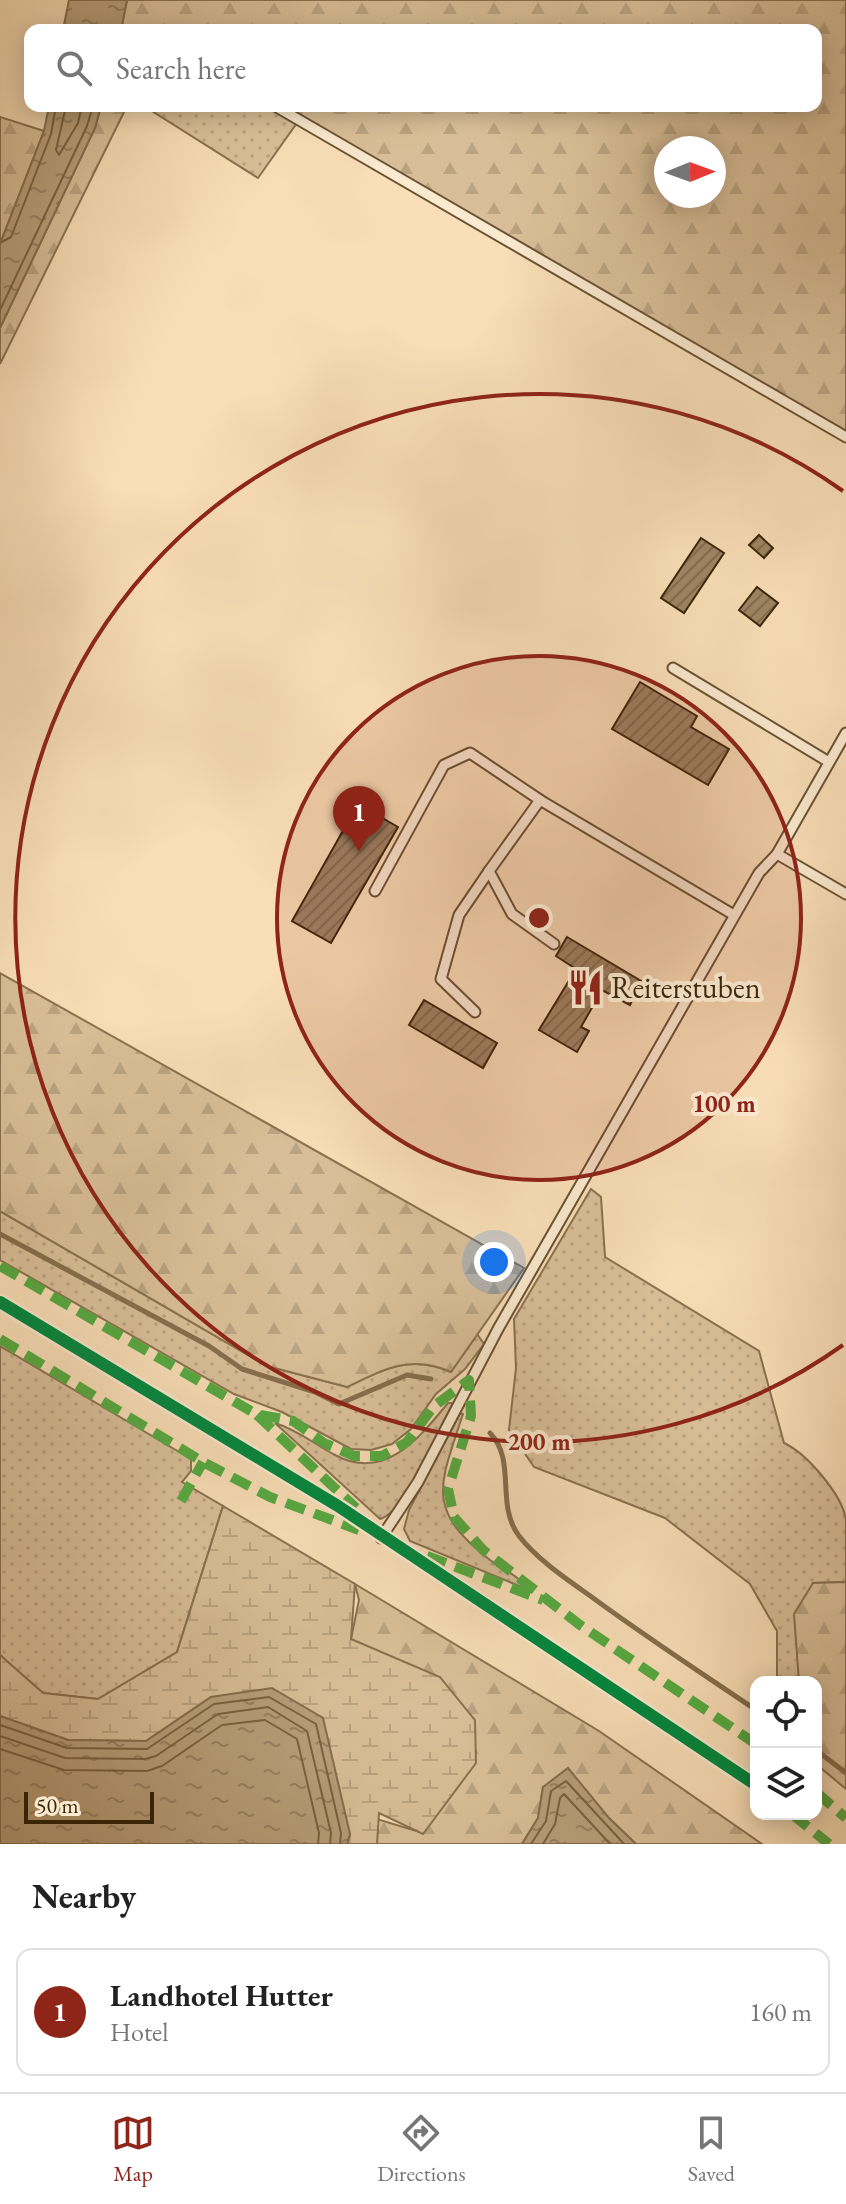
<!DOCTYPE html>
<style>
body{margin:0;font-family:"EB Garamond",serif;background:#f6f6f6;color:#222}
.controls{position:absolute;right:24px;bottom:24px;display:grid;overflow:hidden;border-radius:16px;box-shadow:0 4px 20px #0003}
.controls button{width:72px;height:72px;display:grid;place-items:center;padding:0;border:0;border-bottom:2px solid #e0e0e0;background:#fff;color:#222;font:40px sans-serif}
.compass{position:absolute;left:654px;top:136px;width:72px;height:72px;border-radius:50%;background:#fff;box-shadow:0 4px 20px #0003;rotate:89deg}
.scale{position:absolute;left:24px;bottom:20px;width:130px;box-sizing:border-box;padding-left:8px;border:4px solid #3b2507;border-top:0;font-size:22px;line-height:28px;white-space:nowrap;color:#3b2507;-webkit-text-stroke:6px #fbead0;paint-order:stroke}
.you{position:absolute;left:494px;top:1262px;width:28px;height:28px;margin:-20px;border:6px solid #fff;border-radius:50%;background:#1a73e8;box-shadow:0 0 0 12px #1a73e833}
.badge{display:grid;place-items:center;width:52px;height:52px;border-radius:50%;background:#8f2418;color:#fff;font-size:26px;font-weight:700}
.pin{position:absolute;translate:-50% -66px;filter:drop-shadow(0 2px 4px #0008)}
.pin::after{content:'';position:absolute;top:42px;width:28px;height:24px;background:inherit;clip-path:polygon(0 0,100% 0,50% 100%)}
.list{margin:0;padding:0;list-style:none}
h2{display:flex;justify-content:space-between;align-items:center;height:104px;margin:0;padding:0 32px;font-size:34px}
h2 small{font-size:26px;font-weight:400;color:#767676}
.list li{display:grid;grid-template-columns:52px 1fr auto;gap:24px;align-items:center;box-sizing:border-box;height:128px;margin:0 16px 16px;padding:0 16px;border:2px solid #e0e0e0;border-radius:16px}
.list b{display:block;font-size:30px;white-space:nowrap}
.list p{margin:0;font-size:26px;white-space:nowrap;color:#767676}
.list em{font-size:26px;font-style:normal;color:#767676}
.icon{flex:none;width:44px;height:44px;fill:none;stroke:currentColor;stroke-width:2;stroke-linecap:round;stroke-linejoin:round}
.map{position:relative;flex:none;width:846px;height:1844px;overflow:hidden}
.search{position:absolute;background:#fff;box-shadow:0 4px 20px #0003;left:24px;right:24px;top:24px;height:88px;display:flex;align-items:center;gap:20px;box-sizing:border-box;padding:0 28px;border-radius:16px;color:#767676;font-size:30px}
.sheet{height:248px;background:#fff}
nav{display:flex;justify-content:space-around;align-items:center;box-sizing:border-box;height:112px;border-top:2px solid #e0e0e0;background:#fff;font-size:22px;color:#767676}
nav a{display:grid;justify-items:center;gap:4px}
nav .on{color:#8f2418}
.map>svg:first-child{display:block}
.grass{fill:url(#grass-dots);stroke:#8a7250;stroke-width:2}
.forest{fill:url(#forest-firs);stroke:#8a7250;stroke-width:2;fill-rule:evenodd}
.wetland{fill:url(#wetland-marsh);stroke:#8a7250;stroke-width:2}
.water{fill:url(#water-ripples);stroke:#866e4d;stroke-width:2}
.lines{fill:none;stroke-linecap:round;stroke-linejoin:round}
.shore{stroke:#7a6241;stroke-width:2}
.stream{stroke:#866e4d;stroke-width:5}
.building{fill:url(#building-hatch);stroke:#3b2507;stroke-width:2}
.lane-casing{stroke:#6a5333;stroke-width:13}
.lane{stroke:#fbead0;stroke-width:9}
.quiet{stroke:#55aa41;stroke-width:10;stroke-dasharray:20 10;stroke-linecap:butt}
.cycleway-casing{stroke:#fbead0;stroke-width:17}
.cycleway{stroke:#00873e;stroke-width:12}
.ring{fill:none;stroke:#8f2418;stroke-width:4}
.labels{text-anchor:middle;stroke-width:8;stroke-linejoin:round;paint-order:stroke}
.poi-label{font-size:30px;fill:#3b2507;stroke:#fbead0;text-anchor:start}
.centre{fill:#8f2418;stroke:#fbead0;stroke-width:4}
.ring-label{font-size:24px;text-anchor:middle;font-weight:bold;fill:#8f2418;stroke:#fbead0;stroke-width:8;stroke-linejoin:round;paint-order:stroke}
</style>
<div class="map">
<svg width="846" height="1844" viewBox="0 0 846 1844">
<defs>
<pattern id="grass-dots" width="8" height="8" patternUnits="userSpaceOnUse" patternTransform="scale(2)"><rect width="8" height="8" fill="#d9bf99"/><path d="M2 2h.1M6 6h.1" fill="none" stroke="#bba482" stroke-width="1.8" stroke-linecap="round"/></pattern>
<pattern id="forest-firs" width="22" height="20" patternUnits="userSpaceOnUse" patternTransform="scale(2)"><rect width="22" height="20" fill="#d9bf99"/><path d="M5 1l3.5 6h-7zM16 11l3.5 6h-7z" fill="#bba482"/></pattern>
<pattern id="wetland-marsh" width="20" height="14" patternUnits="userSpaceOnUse" patternTransform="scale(2)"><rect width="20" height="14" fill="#d9bf99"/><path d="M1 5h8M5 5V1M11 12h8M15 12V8" fill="none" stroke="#bba482"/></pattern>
<pattern id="water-ripples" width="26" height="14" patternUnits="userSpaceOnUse" patternTransform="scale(2)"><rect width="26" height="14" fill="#b89f7b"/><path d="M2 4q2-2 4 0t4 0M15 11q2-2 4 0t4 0" fill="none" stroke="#978163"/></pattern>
<pattern id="building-hatch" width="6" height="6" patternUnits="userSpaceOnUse" patternTransform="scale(2)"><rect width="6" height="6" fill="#9e8563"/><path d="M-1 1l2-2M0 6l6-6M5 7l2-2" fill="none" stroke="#826d50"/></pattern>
</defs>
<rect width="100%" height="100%" fill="#f9deb7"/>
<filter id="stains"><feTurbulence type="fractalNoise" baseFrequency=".0025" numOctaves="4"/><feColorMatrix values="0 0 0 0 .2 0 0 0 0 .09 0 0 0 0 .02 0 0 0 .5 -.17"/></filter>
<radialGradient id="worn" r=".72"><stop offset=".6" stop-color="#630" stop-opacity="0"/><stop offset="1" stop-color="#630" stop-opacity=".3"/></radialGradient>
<g class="grass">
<path d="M144,106H275L299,120L258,178Z"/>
<path d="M591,1189L601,1197L605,1257L759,1351L784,1443C806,1453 841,1493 846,1519C846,1538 846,1562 846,1582L813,1583L799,1682H777V1631L750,1584L665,1518L534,1467L509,1430L516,1368L514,1319Z"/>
<path d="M0,1211L267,1366L347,1387C384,1369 410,1354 451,1372L477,1334L484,1344L465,1369L436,1394L411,1429L392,1444L371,1450L351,1449L282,1412L234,1394L0,1260Z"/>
<path d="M0,1346L191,1459V1471L182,1482L223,1506L177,1652L98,1699L43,1693L0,1655Z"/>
<path d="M448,1403H453C439,1429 407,1511 380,1519L275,1423C298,1430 314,1444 335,1455C385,1482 420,1437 448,1403Z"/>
<path d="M460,1413L463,1414C440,1485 424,1509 490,1560C503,1569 520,1577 529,1590L410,1541L404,1529L409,1510Z"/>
</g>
<g class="forest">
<path d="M127,0H846V436L275,106H816V30H121ZM666,148H714V196H666Z"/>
<path d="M101,106H127L0,364V328L95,128Z"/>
<path d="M0,117L44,131L0,244Z"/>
<path d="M0,973L524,1268L451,1372C411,1354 384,1369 347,1387L267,1366L0,1211Z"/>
<path d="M846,1582V1789L816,1764V1682H799L794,1614L813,1583Z"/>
<path d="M355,1584L599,1731L762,1844H636L609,1818L543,1787L538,1818L522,1844H377V1819L423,1833L351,1639L359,1600Z"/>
</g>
<path class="wetland" d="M223,1506L355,1584L351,1639L440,1677L475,1720L476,1763L423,1834L379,1813L377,1844H347L350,1834L211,1697L146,1741L68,1740L0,1716V1655L43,1693L98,1699L177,1652Z"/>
<g class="water">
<path d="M69,0H127L121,30H63Z"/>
<path d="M49,106H101L95,128L0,328V244L44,131Z"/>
<path d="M272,1688L323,1718L350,1834L347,1844H0V1716L68,1740L146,1741L211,1697Z"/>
<path d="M568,1768L609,1818L636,1844H522L538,1818L543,1787Z"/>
</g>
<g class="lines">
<g class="shore">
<path d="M66,106L56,150L59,155L78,123L82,106"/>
<path d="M0,243L11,237L51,134L56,106"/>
<path d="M0,310L87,126L93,106"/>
<path d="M0,1725L67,1748L147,1749L214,1704L269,1697L316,1724L341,1833L340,1844"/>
<path d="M0,1736L65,1758L145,1759L156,1756L218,1714L268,1707L307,1731L331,1833L330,1844"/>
<path d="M0,1749L64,1770L147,1771L162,1766L222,1725L265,1720L297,1739L319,1833L318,1844"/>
<path d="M531,1844L546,1821L551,1791L566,1781L624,1844"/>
<path d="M543,1844L555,1824L560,1798L564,1794L610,1844"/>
</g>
<g class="stream">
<path d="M0,1234L209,1346L242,1369L315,1392L339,1404L407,1375L431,1379"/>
<path d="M490,1433C517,1461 495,1504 519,1536C537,1559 565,1578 589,1595C643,1635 700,1672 756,1710"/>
<path d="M816,1750L846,1773"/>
</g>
</g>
<g class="building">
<path d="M759,535L773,548L764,558L749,545Z"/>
<path d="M701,538L724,553L684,613L661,598Z"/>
<path d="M757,587L778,603L760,626L739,610Z"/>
<path d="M640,682L697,716L691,727L729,749L708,785L612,729Z"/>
<path d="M358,804L398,827L331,943L292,921Z"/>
<path d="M567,937L641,981L630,1005L602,990L581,1027L589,1031L577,1052L539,1030L576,969L556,956Z"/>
<path d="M424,1000L497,1043L483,1068L409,1025Z"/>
</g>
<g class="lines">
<defs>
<g id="lane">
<path d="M275,106L846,437"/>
<path d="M673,668L829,762"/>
<path d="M777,854L846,894"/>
<path d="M375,891L444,765L470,753L540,800"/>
<path d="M554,944L512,914L489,871L540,800L734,915"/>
<path d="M475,1012L441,979L459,915L489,871"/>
<path d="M381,1538L418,1482L498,1329L759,873L777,854L846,733"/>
</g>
</defs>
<use href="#lane" class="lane-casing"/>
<use href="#lane" class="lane"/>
<g class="quiet">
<path d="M0,1266L256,1414L293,1421L324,1443L354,1456H382L407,1442L433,1407L469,1380L471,1416L448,1489L454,1517L483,1550L580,1625L756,1744"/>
<path d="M0,1339L203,1462L270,1497L359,1530"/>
<path d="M257,1415L356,1508"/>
<path d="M181,1501L203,1462"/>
<path d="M427,1556L543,1600"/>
<path d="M816,1792L846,1818"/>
<path d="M792,1814L829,1844"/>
</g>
<defs>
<path id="cycleway" d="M0,1302L338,1506L756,1785"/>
</defs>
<use href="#cycleway" class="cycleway-casing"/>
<use href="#cycleway" class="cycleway"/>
</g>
<circle cx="539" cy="918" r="262" fill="#8f2418" fill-opacity=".12"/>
<g class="ring">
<circle cx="539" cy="918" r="262"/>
<path d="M843 1345A524 524 0 1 1 843 491"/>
</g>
<defs>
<symbol id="restaurant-bare" viewBox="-9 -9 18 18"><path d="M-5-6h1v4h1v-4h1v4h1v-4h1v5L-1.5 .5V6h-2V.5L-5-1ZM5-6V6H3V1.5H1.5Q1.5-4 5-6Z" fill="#8f2418" stroke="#fbead0" stroke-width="2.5" paint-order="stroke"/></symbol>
</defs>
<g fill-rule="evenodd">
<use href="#restaurant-bare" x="560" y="962" width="51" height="51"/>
</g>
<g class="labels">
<g class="poi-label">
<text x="611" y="998">Reiterstuben</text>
</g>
</g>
<circle cx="539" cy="918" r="12" class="centre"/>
<g class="ring-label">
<text x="724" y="1112">100 m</text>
<text x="539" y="1450">200 m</text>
</g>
<rect width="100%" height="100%" filter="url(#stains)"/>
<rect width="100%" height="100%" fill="url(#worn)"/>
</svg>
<div class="controls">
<button><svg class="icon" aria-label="locate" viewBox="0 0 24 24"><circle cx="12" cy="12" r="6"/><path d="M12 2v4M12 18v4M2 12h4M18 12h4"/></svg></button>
<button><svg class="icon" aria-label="layers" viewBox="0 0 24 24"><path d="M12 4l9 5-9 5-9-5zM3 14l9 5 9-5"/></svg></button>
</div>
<svg class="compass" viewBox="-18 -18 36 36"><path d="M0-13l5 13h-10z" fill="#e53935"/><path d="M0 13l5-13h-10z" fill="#767676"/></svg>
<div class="scale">50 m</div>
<div class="you"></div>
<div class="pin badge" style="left:359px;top:852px">1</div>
<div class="search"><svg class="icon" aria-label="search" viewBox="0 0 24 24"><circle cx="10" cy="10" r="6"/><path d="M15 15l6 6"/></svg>Search here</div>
</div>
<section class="sheet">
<h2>Nearby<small></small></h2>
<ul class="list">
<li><span class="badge">1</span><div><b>Landhotel Hutter</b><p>Hotel</p></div><em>160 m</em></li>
</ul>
</section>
<nav>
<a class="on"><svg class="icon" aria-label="map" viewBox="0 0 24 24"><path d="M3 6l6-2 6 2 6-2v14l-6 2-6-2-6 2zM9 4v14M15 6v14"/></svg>Map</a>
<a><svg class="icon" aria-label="directions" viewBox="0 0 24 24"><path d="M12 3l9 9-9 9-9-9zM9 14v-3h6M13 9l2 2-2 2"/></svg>Directions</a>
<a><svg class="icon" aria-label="saved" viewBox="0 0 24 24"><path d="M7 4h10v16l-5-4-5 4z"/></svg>Saved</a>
</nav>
